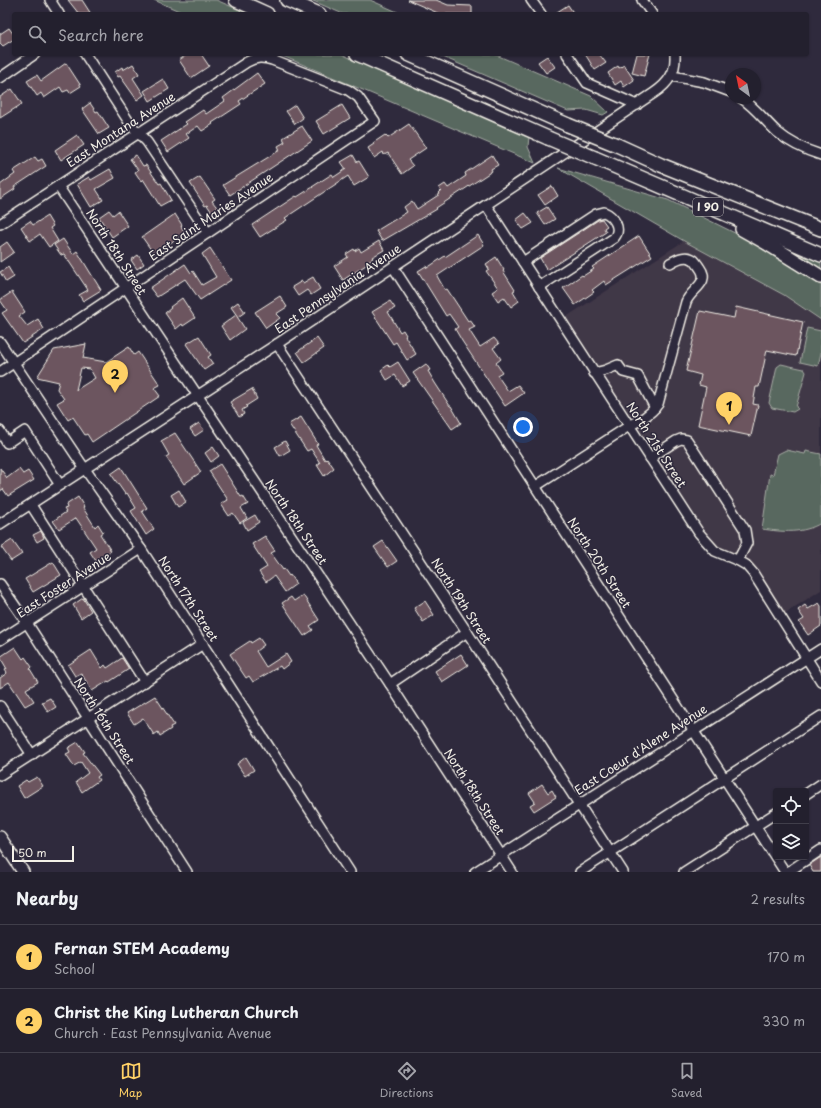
<!DOCTYPE html>
<meta charset="utf-8">
<style>
body{margin:0;font-family:"Playpen Sans",sans-serif;background:#2b2836;color:#f1f3f6}
.controls{position:absolute;right:12px;bottom:12px;display:grid;overflow:hidden;border-radius:4px;box-shadow:0 1px 3px #0004}
.controls button{width:36px;height:36px;display:grid;place-items:center;padding:0;border:0;border-bottom:1px solid #403e4a;background:#23202e;color:#f1f3f6;font:20px sans-serif}
.compass{position:absolute;left:725px;top:68px;width:36px;height:36px;border-radius:50%;background:#23202e;box-shadow:0 1px 3px #0004;rotate:327deg}
.scale{position:absolute;left:12px;bottom:10px;width:62px;box-sizing:border-box;padding-left:4px;border:2px solid #f4f1e8;border-top:0;font-size:11px;line-height:14px;white-space:nowrap;color:#f4f1e8;-webkit-text-stroke:3px #2f2a3d;paint-order:stroke}
.you{position:absolute;left:523px;top:427px;width:14px;height:14px;margin:-10px;border:3px solid #fff;border-radius:50%;background:#1a73e8;box-shadow:0 0 0 6px #1a73e833}
.badge{display:grid;place-items:center;width:26px;height:26px;border-radius:50%;background:#ffd166;color:#111;font-size:13px;font-weight:700}
.pin{position:absolute;translate:-50% -33px;filter:drop-shadow(0 1px 2px #0008)}
.pin::after{content:'';position:absolute;top:21px;width:14px;height:12px;background:inherit;clip-path:polygon(0 0,100% 0,50% 100%)}
.list{margin:0;padding:0;list-style:none}
h2{display:flex;justify-content:space-between;align-items:center;height:52px;margin:0;padding:0 16px;font-size:17px}
h2 small{font-size:13px;font-weight:400;color:#a3a3aa}
.list li{display:grid;grid-template-columns:26px 1fr auto;gap:12px;align-items:center;box-sizing:border-box;height:64px;padding:0 16px;border-top:1px solid #403e4a}
.list b{display:block;font-size:15px;white-space:nowrap}
.list p{margin:0;font-size:13px;white-space:nowrap;color:#a3a3aa}
.list em{font-size:13px;font-style:normal;color:#a3a3aa}
.icon{flex:none;width:22px;height:22px;fill:none;stroke:currentColor;stroke-width:2;stroke-linecap:round;stroke-linejoin:round}
.map{position:relative;flex:none;width:821px;height:872px;overflow:hidden}
.search{position:absolute;background:#23202e;box-shadow:0 1px 3px #0004;left:12px;right:12px;top:12px;height:44px;display:flex;align-items:center;gap:10px;box-sizing:border-box;padding:0 14px;border-radius:4px;color:#a3a3aa;font-size:15px}
.sheet{height:180px;background:#23202e}
nav{display:flex;justify-content:space-around;align-items:center;box-sizing:border-box;height:56px;border-top:1px solid #403e4a;background:#23202e;font-size:11px;color:#a3a3aa}
nav a{display:grid;justify-items:center;gap:2px}
nav .on{color:#ffd166}
.map>svg:first-child{display:block}
.built{fill:#413747}
.green{fill:#59685f;stroke:#a6aca4}
.building{fill:#6c545f;stroke:#f4f1e8;fill-rule:evenodd}
.lines{fill:none;stroke-linecap:round;stroke-linejoin:round}
.minor-casing{stroke:#f4f1e8;stroke-width:12}
.major-casing{stroke:#f4f1e8;stroke-width:14}
.highway-casing{stroke:#f4f1e8;stroke-width:16}
.minor{stroke:#2f2a3d;stroke-width:9}
.major{stroke:#2f2a3d;stroke-width:11}
.highway{stroke:#2f2a3d;stroke-width:13}
.highway-bridge-casing{stroke:#f4f1e8;stroke-width:16;stroke-linecap:butt}
.highway-bridge{stroke:#2f2a3d;stroke-width:13}
.labels{text-anchor:middle;stroke-width:3;stroke-linejoin:round;paint-order:stroke}
.shield{fill:#2f2a3d;stroke:#b9b5b5;stroke-width:1}
.shield-label{font-size:11px;font-weight:bold;fill:#f4f1e8}
.street-label{font-size:12px;fill:#f4f1e8;stroke:#2f2a3d}
</style>
<div class="map">
<svg width="821" height="872" viewBox="0 0 821 872">
<rect width="100%" height="100%" fill="#2f2a3d"/>
<filter id="ink" filterUnits="userSpaceOnUse"><feTurbulence type="fractalNoise" baseFrequency=".025" numOctaves="2"/><feDisplacementMap in="SourceGraphic" scale="8" xChannelSelector="R" yChannelSelector="G"/><feConvolveMatrix kernelMatrix="1 2 1 2 8 2 1 2 1" color-interpolation-filters="sRGB"/></filter>
<g filter="url(#ink)">
<path class="built" d="M684,241L784,295L821,320V590L784,614L755,568L749,561L734,553L727,551L716,545L710,539L566,317Z"/>
<g class="green">
<path d="M154,0H216L249,14H186Z"/>
<path d="M311,0H370L402,14H343Z"/>
<path d="M278,54H341L529,136L528,147L535,163Z"/>
<path d="M436,54H494L591,96L608,112L603,115L586,110L568,111Z"/>
<path d="M558,168L668,200L753,242L800,270L821,285V320L784,295L684,241Z"/>
<path d="M794,251L806,254L821,261V273L791,252Z"/>
<path d="M807,328L821,331V353L818,366L800,362Z"/>
<path d="M781,364L804,369L806,372L796,407L798,409L793,412L772,408L769,403L777,367Z"/>
<path d="M786,450L805,454L806,451L821,454V523C803,534 782,532 762,529L770,474L773,475L778,454Z"/>
</g>
<g class="building">
<path d="M68,0H82L91,14H79Z"/>
<path d="M408,0H436L448,5L472,6V14H440Z"/>
<path d="M568,5L574,14H554Z"/>
<path d="M9,28L14,35V39L3,46L0,43V34Z"/>
<path d="M188,54H201L209,66L191,78L179,60Z"/>
<path d="M585,54H599L606,63L595,70Z"/>
<path d="M637,54H650L644,76L632,73Z"/>
<path d="M547,56L555,67L546,73L538,62Z"/>
<path d="M66,63L81,86L70,93L68,90L63,92L60,87L44,98L41,93L37,96L27,81L37,75L41,81Z"/>
<path d="M133,64L139,74L133,78L144,95L137,100L125,83L120,76L118,77L115,72L122,67L123,70Z"/>
<path d="M624,65L634,80L624,87L621,81L615,85L608,73L618,66L619,68Z"/>
<path d="M257,73L265,84L239,101L241,104L212,123L213,124L202,131L198,126L186,134L189,138L168,152L161,141L187,124L185,122L203,110L206,114L225,101L223,98Z"/>
<path d="M163,79L169,89L150,101L144,91Z"/>
<path d="M12,89L22,104L0,118V97Z"/>
<path d="M90,103L96,112L98,111L109,128L99,134L82,109Z"/>
<path d="M295,105L303,118L295,124L286,111Z"/>
<path d="M342,105L350,118L324,134L316,121Z"/>
<path d="M409,124L426,148L408,160L413,166L402,174L388,153L384,155L383,152L374,158L368,148L374,144L373,143L385,135L388,138Z"/>
<path d="M302,126L312,141L230,195L223,185L280,150L278,146L285,142L283,138Z"/>
<path d="M77,135L84,145L61,160L55,150Z"/>
<path d="M136,155L143,166L146,165L159,184L161,183L171,200L160,206L143,179L141,181L135,172L138,170L130,159Z"/>
<path d="M353,155L357,162L359,161L369,177L354,186L348,176L285,218L287,220L260,237L252,225L296,196L297,197L313,187H312L332,174L334,177L346,169L341,162Z"/>
<path d="M492,155L498,165L491,169L492,171L436,208L437,209L382,241L376,231L407,212L404,207L412,201L417,209L440,194L439,193L441,191L439,188L445,184L448,188L466,176L465,173Z"/>
<path d="M35,157L38,161L42,159L46,166L14,187L15,189L0,199V185L15,174L13,171Z"/>
<path d="M110,169L115,178L96,189L103,200L91,207L77,184L89,177L91,180Z"/>
<path d="M200,177L215,199L212,201L220,211L214,215L207,205L205,206L190,183Z"/>
<path d="M552,186L558,196L545,205L538,195Z"/>
<path d="M547,207L555,219L545,225L537,213Z"/>
<path d="M109,210L113,215L118,211L128,226L112,237L99,217Z"/>
<path d="M525,213L533,223L523,229L516,220Z"/>
<path d="M175,214L182,225L181,226L185,233L154,254L142,237Z"/>
<path d="M47,216L53,226L50,228L58,241L49,247L40,234L30,241L21,227L30,221L33,225Z"/>
<path d="M602,219L607,226L604,228L606,232L547,270L540,258L598,220Z"/>
<path d="M478,235L484,245L437,276L445,290L447,289L468,321L470,320L475,327L469,330L480,347L494,338L499,344L493,348L501,359L496,363L502,372L497,375L508,391L518,385L524,393L505,406L462,341L455,329L458,327L449,314L446,316L418,271L426,266L427,268L445,256V257Z"/>
<path d="M639,236L652,256L606,285L604,281L592,290L594,292L575,305L563,288L582,275L583,276L594,269L592,267Z"/>
<path d="M63,239L73,254L77,251L101,290L83,301L79,295L88,290L64,254L61,255L54,245Z"/>
<path d="M379,241L384,250L372,257L373,258L368,261L369,263L343,280L334,266L348,257L346,254L354,249L355,251L359,248L361,252Z"/>
<path d="M7,242L14,252L0,262V247Z"/>
<path d="M210,248L231,280L200,300L185,279L157,297L150,288L185,264L191,273L193,271L202,285L216,277L202,254Z"/>
<path d="M138,255L144,264L137,269L131,260Z"/>
<path d="M496,257L504,270L503,271L515,290L513,291L519,301L511,307L504,297L498,301L492,292L498,288L486,271L489,269L486,264Z"/>
<path d="M8,267L14,277L6,282L0,272Z"/>
<path d="M313,277L320,289L311,295L307,290L298,296L292,287L302,281L303,283Z"/>
<path d="M12,292L25,312L19,316L27,326L38,319L44,329L23,343L2,313L7,310L0,300Z"/>
<path d="M280,296L287,307L276,314L280,318L266,328L255,312Z"/>
<path d="M182,298L195,318L183,326L182,324L176,329L165,313L171,308L170,307Z"/>
<path d="M390,301L395,308L388,312L400,332L403,330L406,335L405,336L416,354L407,360L396,342L393,344L372,312Z"/>
<path d="M238,302L245,312L238,317L231,307Z"/>
<path d="M736,307L803,322L796,356L767,350L759,387H756L753,404L758,405L751,436L698,425L706,387L699,385L701,375L686,371L700,311L734,318Z"/>
<path d="M236,315L245,329L230,340L221,326Z"/>
<path d="M199,336L211,355L208,357L213,364L204,370L186,344Z"/>
<path d="M317,338L324,348L304,362L297,352Z"/>
<path d="M86,344L83,358L106,362L129,347L134,355L138,352L160,385L154,388L160,396L92,442L87,434L85,435L73,417L68,420L57,403L64,399L57,389L59,382L37,377L54,350ZM81,368L90,369L95,378L76,390Z"/>
<path d="M398,362L410,381L402,386L395,375L387,380L381,370L388,365L390,367Z"/>
<path d="M426,364L430,370L428,371L435,383L450,406H451L461,423L452,429L413,373Z"/>
<path d="M252,389L257,399L246,406L247,407L242,410L244,414L239,417L230,402Z"/>
<path d="M301,417L318,444L316,445L325,460L327,458L334,468L324,476L317,465L320,463L311,449L307,451L289,424Z"/>
<path d="M199,423L204,430L195,436L190,429Z"/>
<path d="M175,433L201,472L184,484L166,457L169,455L161,441Z"/>
<path d="M285,441L290,450L280,456L275,447Z"/>
<path d="M213,447L219,456L211,462L205,453Z"/>
<path d="M220,464L241,497L243,496L248,504L241,508L247,518L240,523L233,513L229,516L221,504L228,500L209,471Z"/>
<path d="M121,467L147,508L142,511L154,529L146,535L131,511L136,508L127,493L125,494L111,474Z"/>
<path d="M0,468L7,478L19,469L23,474L28,471L34,480L8,496L3,489L0,491Z"/>
<path d="M179,490L186,502L178,507L171,495Z"/>
<path d="M78,497L84,507L83,508L95,527L98,524L103,532L100,534L111,551L96,561L90,552L96,548L76,518L59,529L53,521L66,512L64,509L67,508L66,505Z"/>
<path d="M255,515L259,522L247,530L243,522Z"/>
<path d="M41,531L44,538L37,542L33,535Z"/>
<path d="M265,536L275,551L271,553L276,560L283,570L284,569L289,576L290,575L296,584L285,592L274,576L266,582L259,572L267,567L252,544Z"/>
<path d="M12,540L22,554L11,561L1,547Z"/>
<path d="M383,541L397,561L388,567L374,547Z"/>
<path d="M53,562L61,575L33,592L25,579Z"/>
<path d="M303,595L319,620L310,626L313,630L304,636L282,603L291,597L294,601Z"/>
<path d="M83,598L91,611L81,618L73,605Z"/>
<path d="M425,601L434,615L423,622L414,608Z"/>
<path d="M819,603L821,606V626L808,635L799,622L804,619L798,610L805,605L808,609Z"/>
<path d="M259,638L264,645L256,651L266,667L286,654L291,662L282,669L280,666L253,682L249,676L246,678L230,654L250,641L251,643Z"/>
<path d="M15,647L23,659L25,657L32,667L30,669L38,682L26,689L34,701L25,706L9,682L0,688V678L7,673L5,670L7,669L0,657Z"/>
<path d="M91,650L102,668L105,665L107,668L122,658L129,669L109,682L108,681L92,691L81,673L75,676L68,665Z"/>
<path d="M461,654L468,665L442,682L435,671Z"/>
<path d="M155,696L174,725L170,727L171,729L160,736L158,732L154,735L143,718L134,724L127,713Z"/>
<path d="M50,698L56,707L48,712L42,702Z"/>
<path d="M78,742L85,752L83,753L100,775L97,777L99,780L82,792L76,782L88,773L81,762L74,766L66,754L70,752L68,748Z"/>
<path d="M246,757L254,770L245,776L237,764Z"/>
<path d="M37,777L43,786L24,798L17,786L26,780L28,782Z"/>
<path d="M542,784L548,793L552,790L556,797L534,811L530,805L535,802L529,793Z"/>
<path d="M821,857V872H813L809,865Z"/>
</g>
<g class="lines">
<defs>
<g id="minor">
<path d="M50,0L59,14"/>
<path d="M531,0L541,14"/>
<path d="M642,0L652,14"/>
<path d="M85,54L131,125L147,142L208,233"/>
<path d="M567,54L587,83L637,105"/>
<path d="M672,76L704,82L731,92"/>
<path d="M0,78L35,54"/>
<path d="M741,98C755,107 765,121 777,132C790,143 805,150 821,155"/>
<path d="M58,186L390,684L512,872"/>
<path d="M486,205L699,533L715,551L739,561L746,565L753,573L821,681"/>
<path d="M0,224L247,62C256,57 263,57 272,60L348,90L358,97L375,121L0,372"/>
<path d="M523,262L596,214L604,212C614,216 622,229 614,238L539,287"/>
<path d="M393,267L785,872"/>
<path d="M0,342L85,469L141,549L350,872"/>
<path d="M277,344L467,632L623,872"/>
<path d="M594,373L606,370L618,365L623,372L638,376L655,408"/>
<path d="M0,431L7,443L25,431L60,485"/>
<path d="M650,458L676,441L681,439L687,440L745,530L747,543L738,560"/>
<path d="M536,486L629,426C641,420 650,415 658,404L686,302C691,289 711,283 700,268C698,265 696,262 694,260C686,254 677,259 670,263"/>
<path d="M31,505L145,682"/>
<path d="M0,524L277,344L654,93C669,83 676,72 675,54"/>
<path d="M0,584L27,623L187,872"/>
<path d="M0,640L141,549"/>
<path d="M390,684L467,632"/>
<path d="M0,706L32,755"/>
<path d="M0,775L203,644"/>
<path d="M806,794L821,784"/>
<path d="M475,872L821,649"/>
<path d="M580,872L821,716"/>
<path d="M684,872L776,813"/>
<path d="M788,872L821,850"/>
</g>
<path id="major" d="M0,837L23,872"/>
<g id="highway">
<path d="M236,0L267,14"/>
<path d="M287,0L319,14"/>
<path d="M357,54L548,138"/>
<path d="M408,54L568,125"/>
<path d="M617,145L661,165L821,229"/>
<path d="M595,158L821,255"/>
<path d="M742,229L765,242L821,277"/>
</g>
</defs>
<use href="#minor" class="minor-casing"/>
<use href="#major" class="major-casing"/>
<use href="#highway" class="highway-casing"/>
<use href="#minor" class="minor"/>
<use href="#major" class="major"/>
<use href="#highway" class="highway"/>
<defs>
<g id="highway-bridge">
<path d="M568,125L617,145"/>
<path d="M548,138L595,158"/>
</g>
</defs>
<use href="#highway-bridge" class="highway-bridge-casing"/>
<use href="#highway-bridge" class="highway-bridge"/>
</g>
</g>
<g class="labels">
<rect class="shield" x="693" y="198" width="30" height="18" rx="3"/>
<g class="shield-label">
<text x="708" y="211">I 90</text>
</g>
<g class="street-label">
<text transform="translate(121 130) rotate(-33)" y="4">East Montana Avenue</text>
<text transform="translate(211 217) rotate(-34)" y="4">East Saint Maries Avenue</text>
<text transform="translate(116 252) rotate(57)" y="4">North 18th Street</text>
<text transform="translate(338 289) rotate(-34)" y="4">East Pennsylvania Avenue</text>
<text transform="translate(656 445) rotate(57)" y="4">North 21st Street</text>
<text transform="translate(296 522) rotate(56)" y="4">North 18th Street</text>
<text transform="translate(599 563) rotate(57)" y="4">North 20th Street</text>
<text transform="translate(64 585) rotate(-33)" y="4">East Foster Avenue</text>
<text transform="translate(188 599) rotate(57)" y="4">North 17th Street</text>
<text transform="translate(461 601) rotate(57)" y="4">North 19th Street</text>
<text transform="translate(104 721) rotate(57)" y="4">North 16th Street</text>
<text transform="translate(641 750) rotate(-33)" y="4">East Coeur d'Alene Avenue</text>
<text transform="translate(474 792) rotate(57)" y="4">North 18th Street</text>
</g>
</g>
</svg>
<div class="controls">
<button><svg class="icon" aria-label="locate" viewBox="0 0 24 24"><circle cx="12" cy="12" r="6"/><path d="M12 2v4M12 18v4M2 12h4M18 12h4"/></svg></button>
<button><svg class="icon" aria-label="layers" viewBox="0 0 24 24"><path d="M12 4l9 5-9 5-9-5zM3 14l9 5 9-5"/></svg></button>
</div>
<svg class="compass" viewBox="-18 -18 36 36"><path d="M0-13l5 13h-10z" fill="#e53935"/><path d="M0 13l5-13h-10z" fill="#a3a3aa"/></svg>
<div class="scale">50 m</div>
<div class="you"></div>
<div class="pin badge" style="left:729px;top:425px">1</div>
<div class="pin badge" style="left:115px;top:393px">2</div>
<div class="search"><svg class="icon" aria-label="search" viewBox="0 0 24 24"><circle cx="10" cy="10" r="6"/><path d="M15 15l6 6"/></svg>Search here</div>
</div>
<section class="sheet">
<h2>Nearby<small>2 results</small></h2>
<ul class="list">
<li><span class="badge">1</span><div><b>Fernan STEM Academy</b><p>School</p></div><em>170 m</em></li>
<li><span class="badge">2</span><div><b>Christ the King Lutheran Church</b><p>Church · East Pennsylvania Avenue</p></div><em>330 m</em></li>
</ul>
</section>
<nav>
<a class="on"><svg class="icon" aria-label="map" viewBox="0 0 24 24"><path d="M3 6l6-2 6 2 6-2v14l-6 2-6-2-6 2zM9 4v14M15 6v14"/></svg>Map</a>
<a><svg class="icon" aria-label="directions" viewBox="0 0 24 24"><path d="M12 3l9 9-9 9-9-9zM9 14v-3h6M13 9l2 2-2 2"/></svg>Directions</a>
<a><svg class="icon" aria-label="saved" viewBox="0 0 24 24"><path d="M7 4h10v16l-5-4-5 4z"/></svg>Saved</a>
</nav>
